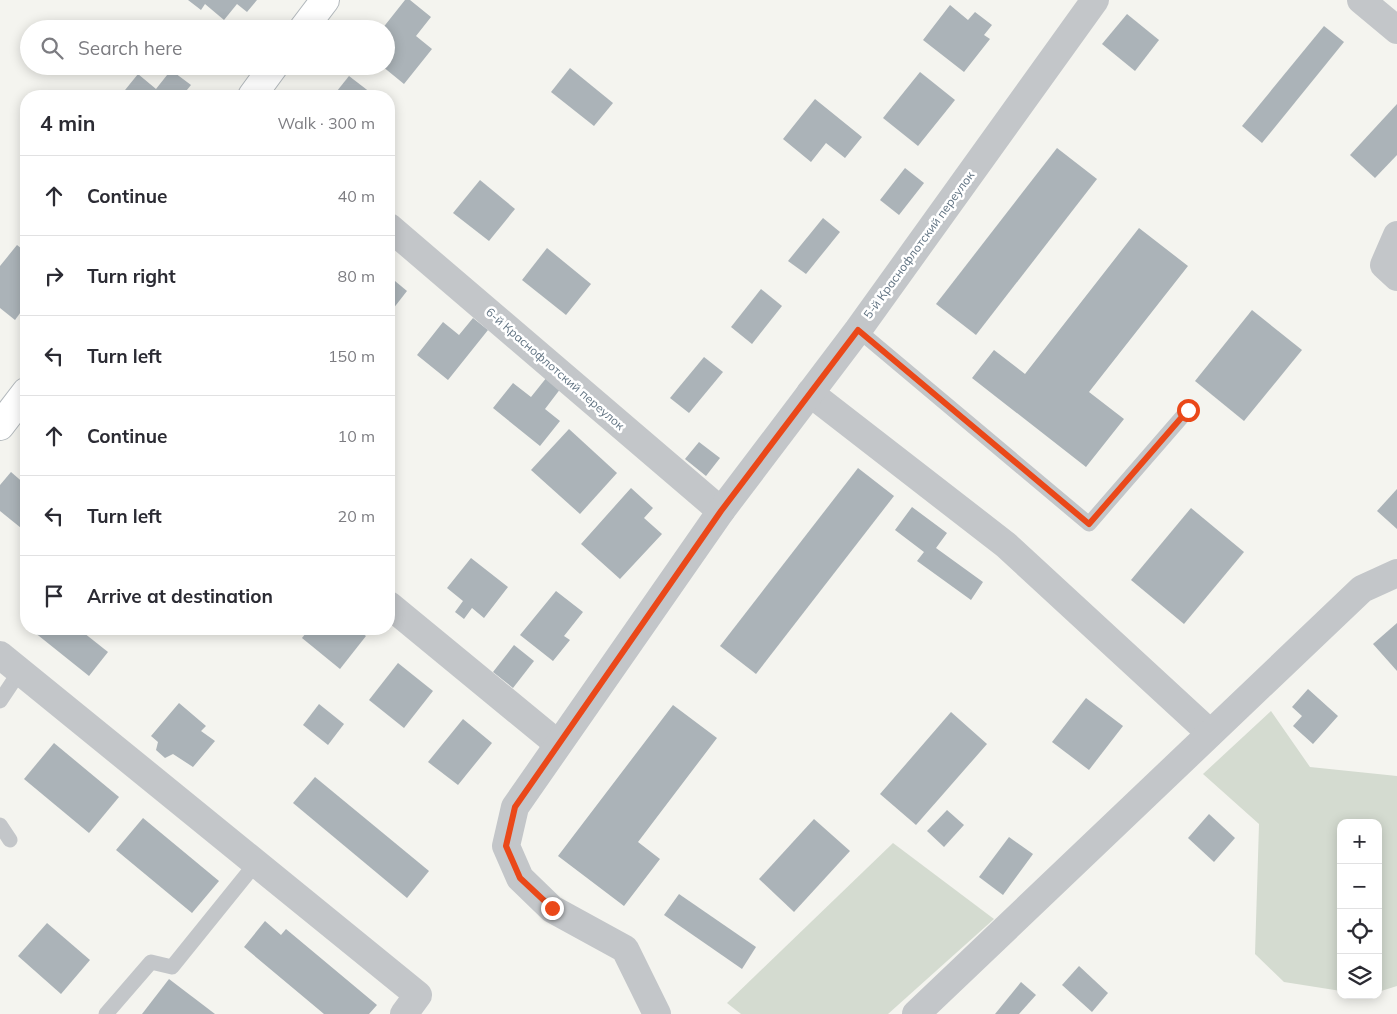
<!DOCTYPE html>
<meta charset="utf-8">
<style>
body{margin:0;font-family:Mulish,sans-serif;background:#f2f2f3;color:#2b2b33}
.controls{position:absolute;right:15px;bottom:15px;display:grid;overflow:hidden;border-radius:10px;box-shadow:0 2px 12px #0003}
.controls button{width:45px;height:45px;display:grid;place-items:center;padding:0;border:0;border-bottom:1px solid #e1e1e2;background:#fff;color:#2b2b33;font:25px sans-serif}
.stop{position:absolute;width:15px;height:15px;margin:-11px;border:4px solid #ea4819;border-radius:50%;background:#fff}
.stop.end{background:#ea4819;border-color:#fff;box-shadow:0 1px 5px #0008}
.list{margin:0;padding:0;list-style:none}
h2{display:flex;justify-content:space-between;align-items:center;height:65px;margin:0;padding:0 20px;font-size:21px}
h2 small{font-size:16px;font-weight:400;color:#7c7c81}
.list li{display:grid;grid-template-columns:32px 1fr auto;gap:15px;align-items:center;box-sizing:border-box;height:80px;padding:0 20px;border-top:1px solid #e1e1e2}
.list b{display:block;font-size:19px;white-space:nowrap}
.list em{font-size:16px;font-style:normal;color:#7c7c81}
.icon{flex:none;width:28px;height:28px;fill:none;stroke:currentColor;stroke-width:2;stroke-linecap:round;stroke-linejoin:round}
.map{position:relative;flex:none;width:1397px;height:1014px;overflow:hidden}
.search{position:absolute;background:#fff;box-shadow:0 2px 12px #0003;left:20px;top:20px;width:375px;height:55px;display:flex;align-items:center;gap:12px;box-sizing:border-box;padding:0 18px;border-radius:28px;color:#7c7c81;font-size:19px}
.panel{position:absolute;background:#fff;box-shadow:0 2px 12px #0003;left:20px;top:90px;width:375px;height:545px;border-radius:20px}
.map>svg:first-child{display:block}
.green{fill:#d4dbd0}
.building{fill:#abb3b8}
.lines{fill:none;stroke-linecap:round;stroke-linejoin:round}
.secondary-casing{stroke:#b2b8bc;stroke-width:30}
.lane{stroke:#c3c6c9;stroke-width:15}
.street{stroke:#c3c6c9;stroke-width:28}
.secondary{stroke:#fff;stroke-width:28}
.route{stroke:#ea4819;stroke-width:6}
.labels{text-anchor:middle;stroke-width:5;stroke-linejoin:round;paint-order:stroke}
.street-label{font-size:12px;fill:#617382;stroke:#fff}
</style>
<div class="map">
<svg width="1397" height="1014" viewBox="0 0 1397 1014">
<rect width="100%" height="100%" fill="#f4f4ef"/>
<g class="green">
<path d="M1271,711L1310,767L1397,776V986L1378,992V823H1341V991L1284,982L1255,954L1259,824L1203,774Z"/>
<path d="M893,843L994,919L888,1014H741L727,1003Z"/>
</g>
<g class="building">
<path d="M188,0H257L247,12L237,4L224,20L205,4L201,10Z"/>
<path d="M405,0H410L431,17L416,36L432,49L404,84L382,66H386V29H382Z"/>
<path d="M950,5L968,20L975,12L992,25L984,35L990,39L964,72L923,40Z"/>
<path d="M1127,14L1159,40L1135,71L1102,44Z"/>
<path d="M1324,26L1344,42L1262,143L1242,126Z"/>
<path d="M570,68L613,103L594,126L551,92Z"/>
<path d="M171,70L191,85L182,96L121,95L138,74L156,89Z"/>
<path d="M920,72L955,100L918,146L883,118Z"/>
<path d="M349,76L375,96H333Z"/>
<path d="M815,99L862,137L845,158L826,143L811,162L783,139Z"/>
<path d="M1397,104V155L1375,178L1350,155Z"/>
<path d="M1057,148L1097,179L976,335L936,304Z"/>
<path d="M905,168L924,183L899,215L880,200Z"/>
<path d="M480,180L515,209L489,241L453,213Z"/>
<path d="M823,218L840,232L806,274L788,261Z"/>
<path d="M1139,228L1188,266L1089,392L1124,419L1086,467L972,378L994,350L1025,374Z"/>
<path d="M17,245L26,252V305L15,320L0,308V266Z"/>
<path d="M547,248L591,284L566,315L522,280Z"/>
<path d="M389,276L407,291L389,314Z"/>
<path d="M761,289L782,306L752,344L731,327Z"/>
<path d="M1252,310L1302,350L1244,421L1195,381Z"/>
<path d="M473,318L488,330L448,380L417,355L443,322L459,335Z"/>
<path d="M704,357L723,372L689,413L670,398Z"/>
<path d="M547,377L561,388L545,409L560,421L540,446L493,408L513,383L531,397Z"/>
<path d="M569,429L617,473L580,514L531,470Z"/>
<path d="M699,442L720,458L706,476L685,459Z"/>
<path d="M858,468L894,496L756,674L720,646Z"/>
<path d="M11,472L26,485V532L0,511V485Z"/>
<path d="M631,488L653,508L644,518L662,534L620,579L581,544Z"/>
<path d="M1397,489V529L1377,511Z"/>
<path d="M912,507L947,533L936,548L983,582L971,600L917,561L924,552L895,530Z"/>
<path d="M1191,508L1244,552L1184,624L1131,580Z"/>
<path d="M471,558L508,587L484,618L472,608L464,619L455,612L463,601L447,588Z"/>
<path d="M556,591L583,612L564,636L570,640L553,661L520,635Z"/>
<path d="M1397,623V671L1373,644Z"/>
<path d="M37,629H79L108,652L89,676L34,632Z"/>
<path d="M309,629H356L366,636L340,669L302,638Z"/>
<path d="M514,645L534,661L513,688L493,672Z"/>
<path d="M398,663L433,691L404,728L369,700Z"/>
<path d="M1308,689L1338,716L1313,744L1293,726L1302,716L1292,707Z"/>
<path d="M1086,698L1123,726L1089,770L1052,742Z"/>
<path d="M179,703L206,726L201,731L215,741L193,767L173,754L165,758L156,750L158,742L151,736Z"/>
<path d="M319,704L344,724L328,745L303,725Z"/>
<path d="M673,705L717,738L638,842L660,859L624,906L558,856Z"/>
<path d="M951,712L987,744L916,825L880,794Z"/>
<path d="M463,719L492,743L458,785L428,762Z"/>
<path d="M54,743L119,797L89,833L24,779Z"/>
<path d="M315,777L429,871L407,898L293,803Z"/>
<path d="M947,810L964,825L944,847L927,831Z"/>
<path d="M1209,814L1235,838L1214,862L1188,838Z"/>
<path d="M143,818L219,881L192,913L116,850Z"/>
<path d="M814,819L850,851L794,912L759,879Z"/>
<path d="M1009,837L1033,854L1003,895L979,877Z"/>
<path d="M679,894L756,947L742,969L664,915Z"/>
<path d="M265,921L281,935L286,929L377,1005L369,1014H324L244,947Z"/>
<path d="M47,923L90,960L61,994L18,956Z"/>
<path d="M1079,966L1108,993L1092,1012L1062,985Z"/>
<path d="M169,979L215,1014H142Z"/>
<path d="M1021,982L1036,995L1019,1014H995Z"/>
</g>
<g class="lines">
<defs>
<g id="secondary">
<path d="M303,29L325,0"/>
<path d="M252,96L274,66"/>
<path d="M0,426L26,392"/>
</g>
</defs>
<use href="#secondary" class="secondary-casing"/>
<g class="lane">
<path d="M858,330L1089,524L1188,410"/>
<path d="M0,701L20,671"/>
<path d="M0,825L10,840"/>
<path d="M106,1014L151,962L172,967L256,863"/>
</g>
<g class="street">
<path d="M1361,0L1397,30"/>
<path d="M389,227L721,511"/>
<path d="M1397,235L1384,265L1397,277"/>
<path d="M810,393L1006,545L1210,733"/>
<path d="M389,605L558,744"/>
<path d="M0,655L418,995L404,1014"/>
<path d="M657,1014L625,949L552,909L520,878L506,846L515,807L721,511L858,330L1095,0"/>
<path d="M916,1014L1362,589L1397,573"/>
</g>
<use href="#secondary" class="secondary"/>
</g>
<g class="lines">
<path class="route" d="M552,908L520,878L506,846L515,807L721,511L858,330L1089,524L1188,410"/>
</g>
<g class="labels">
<g class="street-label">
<text transform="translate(919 245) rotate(-54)" y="4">5-й Краснофлотский переулок</text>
<text transform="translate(555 369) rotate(41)" y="4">6-й Краснофлотский переулок</text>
</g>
</g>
</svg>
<div class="controls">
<button>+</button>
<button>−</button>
<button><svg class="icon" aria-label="locate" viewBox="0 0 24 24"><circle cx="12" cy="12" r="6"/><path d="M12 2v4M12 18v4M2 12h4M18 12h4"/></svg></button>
<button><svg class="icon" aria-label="layers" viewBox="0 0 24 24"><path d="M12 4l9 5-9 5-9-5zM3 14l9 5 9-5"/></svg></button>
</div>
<div class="stop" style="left:1188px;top:410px"></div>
<div class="stop end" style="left:552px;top:908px"></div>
<div class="search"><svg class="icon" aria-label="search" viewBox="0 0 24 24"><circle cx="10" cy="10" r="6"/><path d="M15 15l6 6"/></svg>Search here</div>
<section class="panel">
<h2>4 min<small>Walk · 300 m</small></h2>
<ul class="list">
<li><svg class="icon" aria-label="ahead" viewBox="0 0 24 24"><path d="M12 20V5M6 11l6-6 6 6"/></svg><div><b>Continue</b></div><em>40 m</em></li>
<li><svg class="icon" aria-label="right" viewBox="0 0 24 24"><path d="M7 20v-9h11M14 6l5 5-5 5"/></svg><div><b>Turn right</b></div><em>80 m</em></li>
<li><svg class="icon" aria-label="left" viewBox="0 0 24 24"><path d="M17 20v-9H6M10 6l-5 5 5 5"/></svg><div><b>Turn left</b></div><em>150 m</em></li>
<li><svg class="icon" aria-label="ahead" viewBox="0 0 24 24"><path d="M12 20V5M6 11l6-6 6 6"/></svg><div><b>Continue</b></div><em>10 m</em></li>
<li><svg class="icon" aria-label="left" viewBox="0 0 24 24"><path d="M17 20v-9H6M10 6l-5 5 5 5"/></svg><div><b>Turn left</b></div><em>20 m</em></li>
<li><svg class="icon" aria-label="arrive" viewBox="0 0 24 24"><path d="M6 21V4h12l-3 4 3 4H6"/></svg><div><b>Arrive at destination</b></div></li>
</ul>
</section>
</div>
